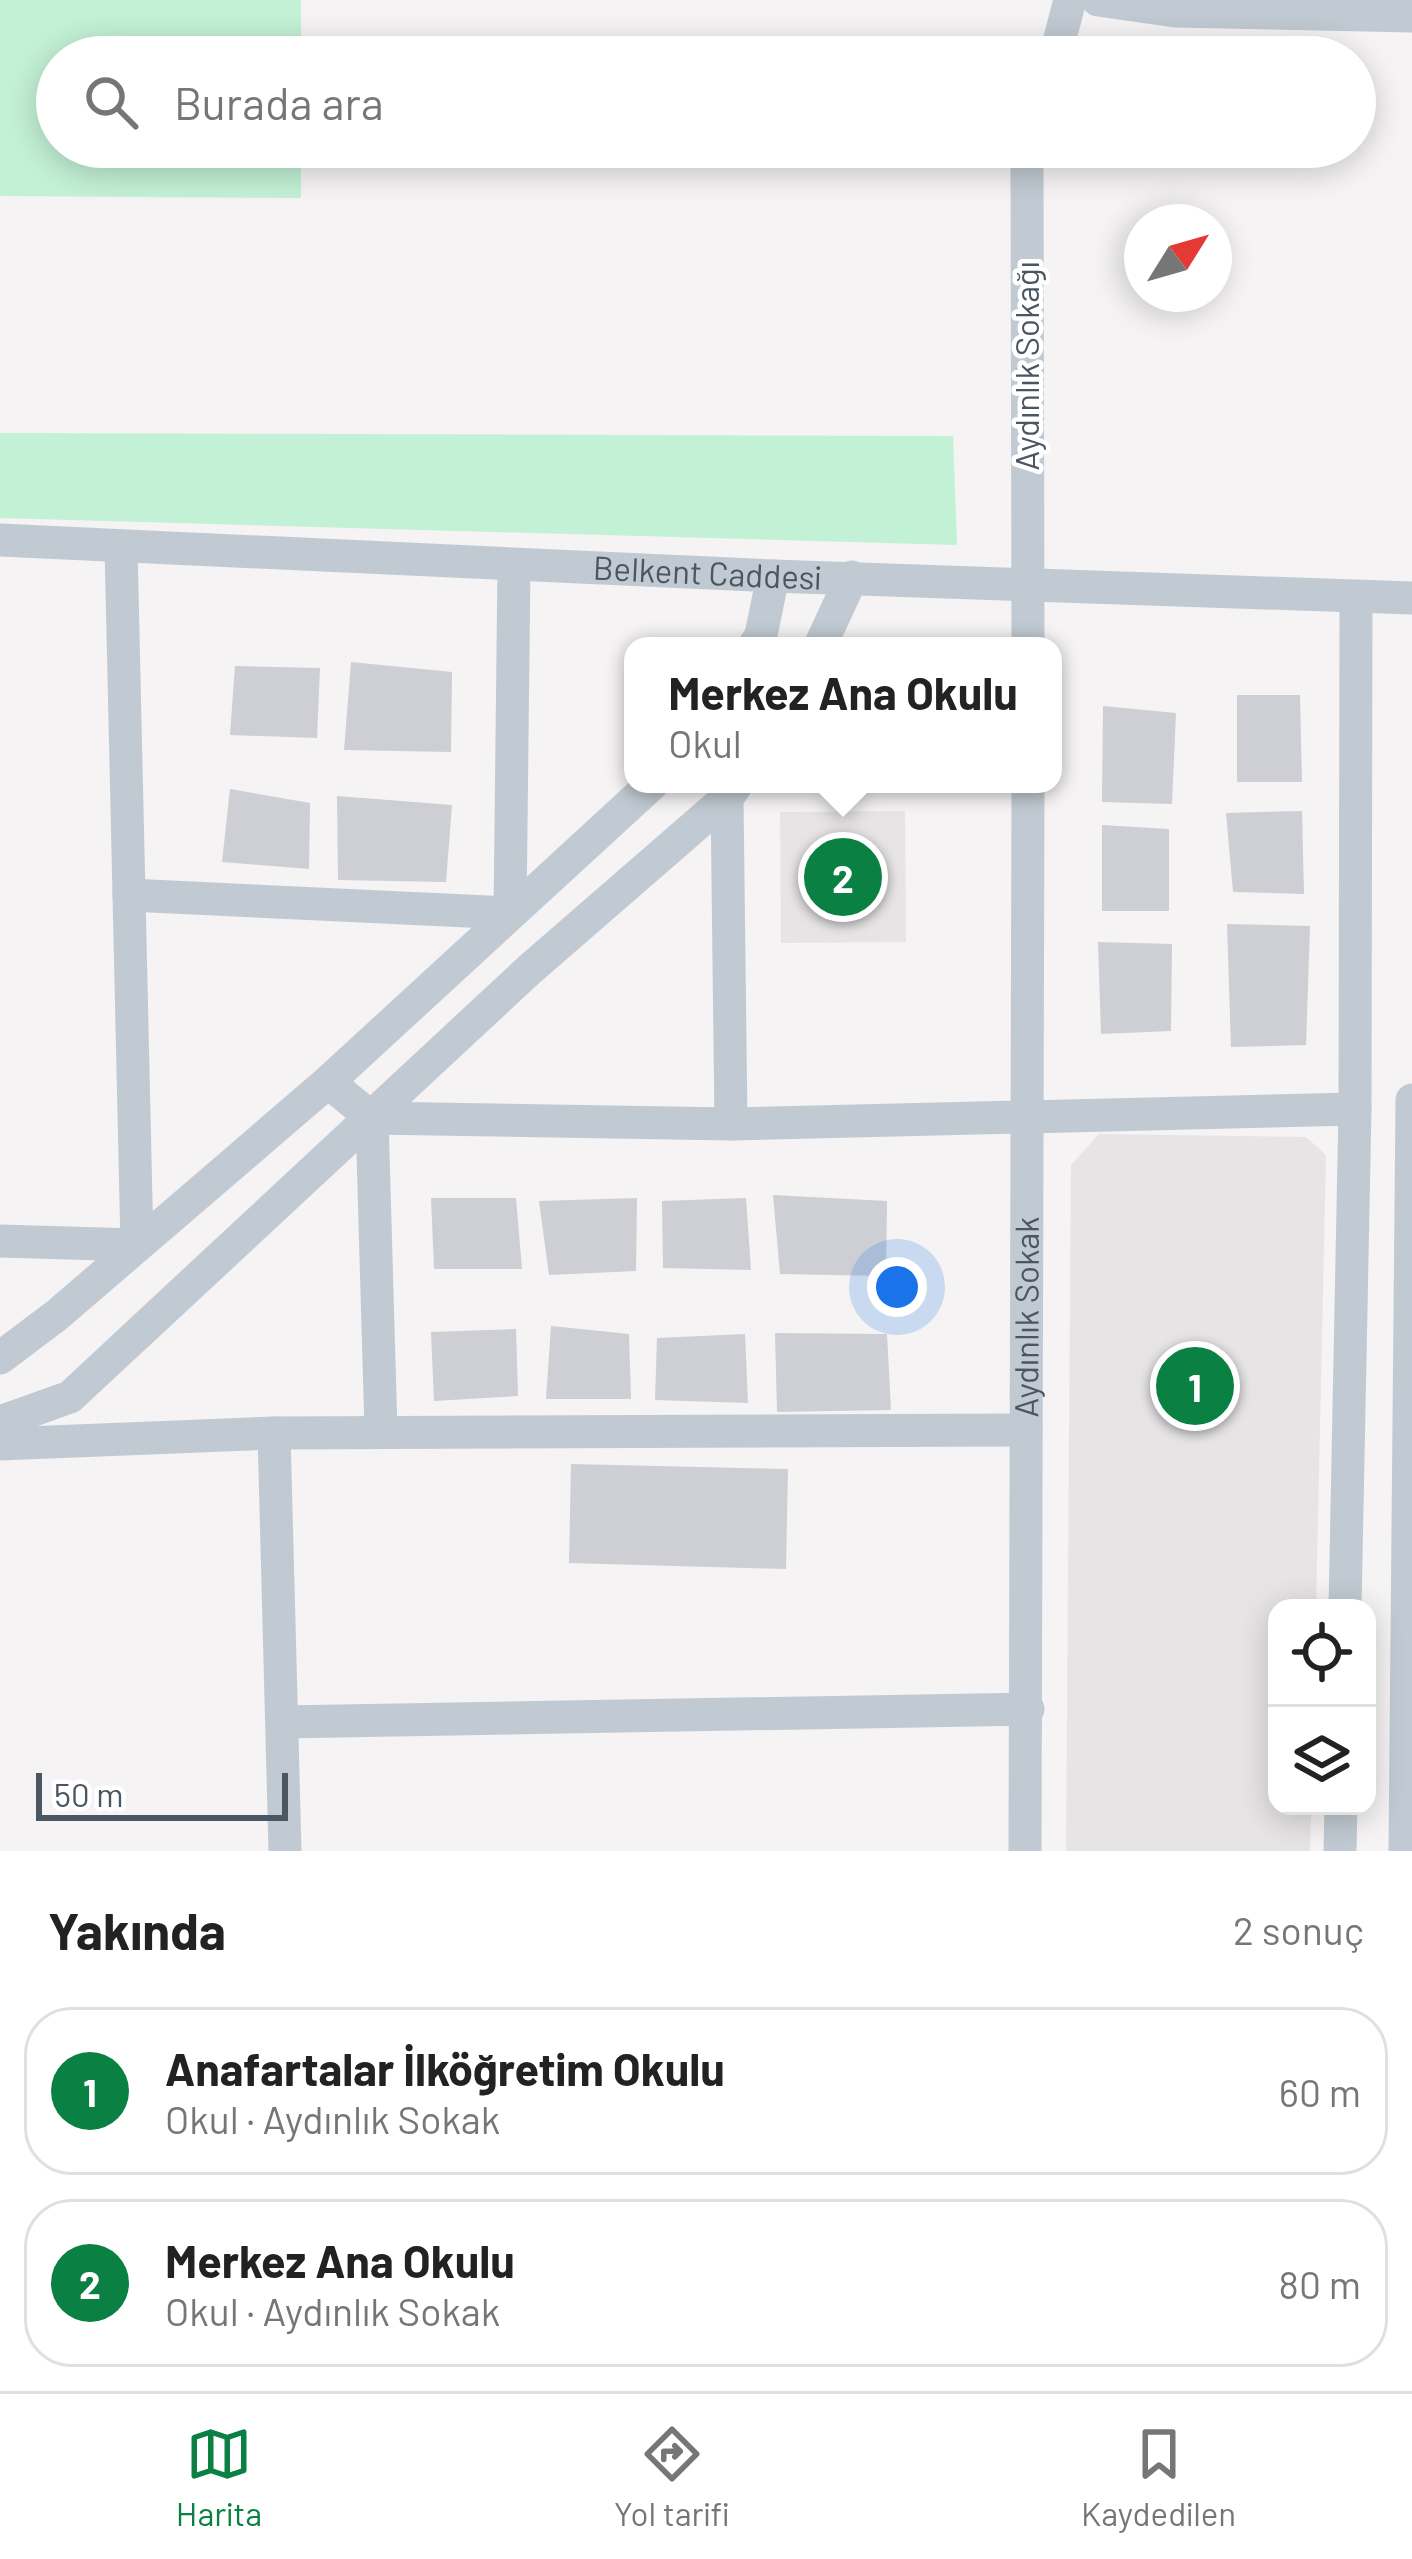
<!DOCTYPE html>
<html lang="tr">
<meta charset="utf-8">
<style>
body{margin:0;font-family:Barlow,sans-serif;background:#f2f2f2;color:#222}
.controls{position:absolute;right:36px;bottom:36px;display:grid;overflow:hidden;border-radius:24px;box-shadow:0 6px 30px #0003}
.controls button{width:108px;height:108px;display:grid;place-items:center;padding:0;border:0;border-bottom:3px solid #e0e0e0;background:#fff;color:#222;font:60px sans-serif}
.compass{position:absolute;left:1124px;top:204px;width:108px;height:108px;border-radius:50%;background:#fff;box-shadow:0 6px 30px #0003;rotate:53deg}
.scale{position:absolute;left:36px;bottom:30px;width:252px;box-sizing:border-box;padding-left:12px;border:6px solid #4a5661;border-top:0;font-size:33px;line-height:42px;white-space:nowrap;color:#4a5661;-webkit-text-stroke:9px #fff;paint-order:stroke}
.you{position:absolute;left:897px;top:1287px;width:42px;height:42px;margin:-30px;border:9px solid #fff;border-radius:50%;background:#1a73e8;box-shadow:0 0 0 18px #1a73e833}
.badge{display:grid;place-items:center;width:78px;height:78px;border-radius:50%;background:#0b8043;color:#fff;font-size:39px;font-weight:700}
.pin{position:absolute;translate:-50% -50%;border:6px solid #fff;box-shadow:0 3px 12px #0006}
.popup{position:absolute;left:624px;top:637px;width:438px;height:156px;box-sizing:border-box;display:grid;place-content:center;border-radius:24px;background:#fff;filter:drop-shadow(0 3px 9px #0005);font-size:39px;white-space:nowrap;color:#767676}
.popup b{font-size:45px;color:#222}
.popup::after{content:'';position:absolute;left:50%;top:100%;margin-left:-24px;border:24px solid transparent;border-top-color:#fff}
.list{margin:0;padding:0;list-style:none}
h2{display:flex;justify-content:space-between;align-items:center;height:156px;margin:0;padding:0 48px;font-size:51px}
h2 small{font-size:39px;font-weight:400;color:#767676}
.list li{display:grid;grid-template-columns:78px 1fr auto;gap:36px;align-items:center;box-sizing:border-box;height:168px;margin:0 24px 24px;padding:0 24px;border:3px solid #e0e0e0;border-radius:48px}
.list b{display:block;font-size:45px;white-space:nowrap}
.list p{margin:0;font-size:39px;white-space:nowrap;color:#767676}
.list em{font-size:39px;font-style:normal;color:#767676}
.icon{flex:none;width:66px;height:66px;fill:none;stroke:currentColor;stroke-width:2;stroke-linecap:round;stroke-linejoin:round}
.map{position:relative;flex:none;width:1412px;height:1851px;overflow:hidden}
.search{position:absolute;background:#fff;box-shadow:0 6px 30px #0003;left:36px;right:36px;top:36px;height:132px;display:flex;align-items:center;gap:30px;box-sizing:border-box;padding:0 42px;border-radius:66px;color:#767676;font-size:45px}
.sheet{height:540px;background:#fff}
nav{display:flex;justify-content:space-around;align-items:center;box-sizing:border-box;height:168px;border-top:3px solid #e0e0e0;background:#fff;font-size:33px;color:#767676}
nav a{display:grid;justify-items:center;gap:6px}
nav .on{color:#0b8043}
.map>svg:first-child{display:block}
.education{fill:#e6e4e5}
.green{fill:#c3f1d5}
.building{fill:#cdcfd5}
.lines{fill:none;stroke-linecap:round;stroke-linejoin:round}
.minor{stroke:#c1cad2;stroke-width:33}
.labels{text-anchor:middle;stroke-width:9;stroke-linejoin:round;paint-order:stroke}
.street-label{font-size:33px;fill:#4a5661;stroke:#fff}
</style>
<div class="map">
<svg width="1412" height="1851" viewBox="0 0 1412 1851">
<rect width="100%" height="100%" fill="#f5f3f3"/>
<g class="education">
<path d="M905,811L906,942L781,943L780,812Z"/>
<path d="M1099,1134L1306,1137L1326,1155L1316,1608H1277V1806H1311L1310,1851H1066L1071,1165Z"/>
</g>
<g class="green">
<path d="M0,0H301V57H57V147H301V198L0,196Z"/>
<path d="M0,433L953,436L957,545L0,518Z"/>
</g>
<g class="building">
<path d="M351,662L452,672L451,752L344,750Z"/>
<path d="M235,666L320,668L317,738L230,735Z"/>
<path d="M1237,695H1300L1302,782H1237Z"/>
<path d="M1103,706L1176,713L1172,804L1102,802Z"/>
<path d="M230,789L310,803L309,869L222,862Z"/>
<path d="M337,796L452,805L446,882L338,880Z"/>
<path d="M1302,811L1304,894L1233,892L1226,813Z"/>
<path d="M1102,825L1169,829V911H1102Z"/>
<path d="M1227,924L1310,926L1306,1045L1231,1047Z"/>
<path d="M1098,942L1172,944L1171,1031L1101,1034Z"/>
<path d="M773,1195L887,1201L886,1276L780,1274Z"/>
<path d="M431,1198H516L522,1269H434Z"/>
<path d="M637,1198L636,1271L549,1275L539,1201Z"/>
<path d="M746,1198L751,1270L663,1268L662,1201Z"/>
<path d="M551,1326L629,1334L631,1399H546Z"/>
<path d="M516,1329L518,1396L434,1401L431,1332Z"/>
<path d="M775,1333L887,1334L891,1410L777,1412Z"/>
<path d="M745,1334L748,1403L655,1400L657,1338Z"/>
<path d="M571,1464L788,1469L786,1569L569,1563Z"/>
</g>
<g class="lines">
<g class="minor">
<path d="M1098,0L1175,11L1412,16"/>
<path d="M1055,57L1070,0"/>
<path id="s1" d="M0,540L773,576L1412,598"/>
<path d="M754,646L761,635L773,576"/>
<path d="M820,646L852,577"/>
<path d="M1028,646L1027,165L1032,147"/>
<path d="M727,798L731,1124"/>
<path d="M129,895L510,913L514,565"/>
<path d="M328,1082L372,1118L731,1124L1355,1109"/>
<path d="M372,1118L381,1431"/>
<path d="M0,1241L137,1245L121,546"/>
<path d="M0,1358L57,1315L328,1082L652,784"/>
<path d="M0,1422L70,1397L529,970L727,798L737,784"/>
<path d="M274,1433L285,1851"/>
<path d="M0,1444L274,1433L1026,1430"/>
<path d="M1345,1608L1355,1109L1356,597"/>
<path d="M283,1722L1028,1709"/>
<path id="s2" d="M1025,1851L1028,784"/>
<path d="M1340,1851L1341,1806"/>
<path d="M1405,1851L1412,1100"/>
</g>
</g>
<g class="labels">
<g class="street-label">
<text transform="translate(1027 366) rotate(-90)" y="12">Aydınlık Sokağı</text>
<text dy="12" stroke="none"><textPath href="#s1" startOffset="708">Belkent Caddesi</textPath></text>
<text dy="12" stroke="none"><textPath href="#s2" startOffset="534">Aydınlık Sokak</textPath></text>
</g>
</g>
</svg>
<div class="controls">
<button><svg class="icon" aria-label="locate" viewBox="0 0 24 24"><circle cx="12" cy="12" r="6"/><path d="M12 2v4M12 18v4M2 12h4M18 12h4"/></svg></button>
<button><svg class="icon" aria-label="layers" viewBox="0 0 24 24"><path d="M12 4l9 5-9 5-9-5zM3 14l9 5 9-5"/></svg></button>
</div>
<svg class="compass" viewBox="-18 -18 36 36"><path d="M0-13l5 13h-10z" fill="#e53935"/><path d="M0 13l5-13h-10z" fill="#767676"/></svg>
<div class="scale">50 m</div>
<div class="you"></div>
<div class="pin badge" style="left:1195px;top:1386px">1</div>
<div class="pin badge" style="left:843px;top:877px">2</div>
<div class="popup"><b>Merkez Ana Okulu</b>Okul</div>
<div class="search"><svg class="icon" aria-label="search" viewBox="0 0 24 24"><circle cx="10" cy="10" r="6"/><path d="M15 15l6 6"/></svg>Burada ara</div>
</div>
<section class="sheet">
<h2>Yakında<small>2 sonuç</small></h2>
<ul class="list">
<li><span class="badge">1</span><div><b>Anafartalar İlköğretim Okulu</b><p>Okul · Aydınlık Sokak</p></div><em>60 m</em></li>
<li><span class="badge">2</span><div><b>Merkez Ana Okulu</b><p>Okul · Aydınlık Sokak</p></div><em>80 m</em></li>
</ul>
</section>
<nav>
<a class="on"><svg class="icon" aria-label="map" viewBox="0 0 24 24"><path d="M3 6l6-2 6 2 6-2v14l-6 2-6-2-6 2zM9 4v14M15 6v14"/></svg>Harita</a>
<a><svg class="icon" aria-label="directions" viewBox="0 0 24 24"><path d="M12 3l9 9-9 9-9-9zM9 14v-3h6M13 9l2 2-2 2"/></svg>Yol tarifi</a>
<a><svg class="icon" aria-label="saved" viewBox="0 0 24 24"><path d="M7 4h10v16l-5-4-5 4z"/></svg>Kaydedilen</a>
</nav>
